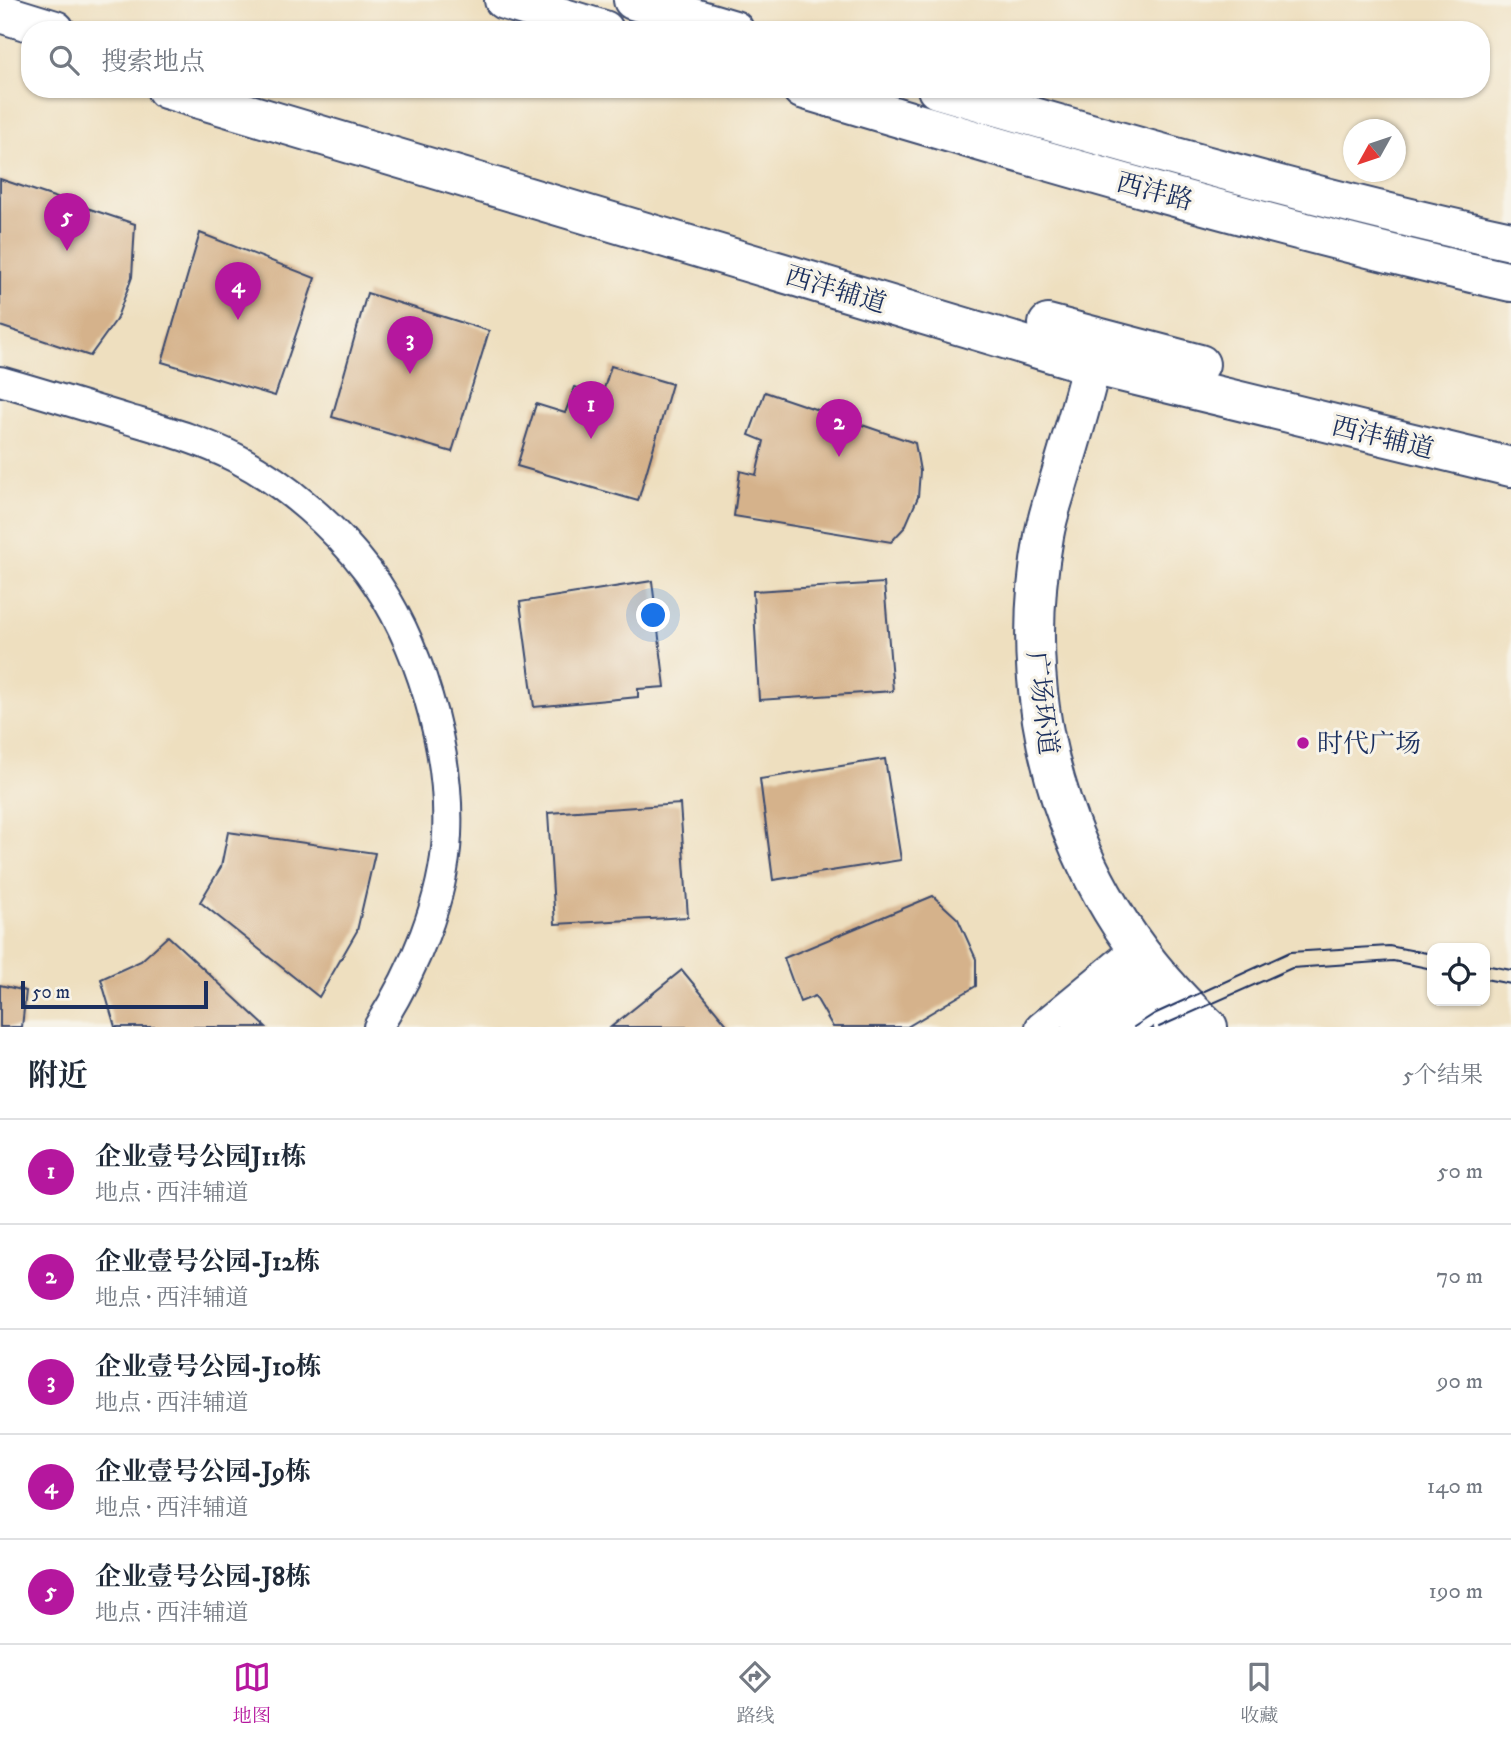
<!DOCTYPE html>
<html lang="zh">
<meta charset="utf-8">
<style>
body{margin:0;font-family:"IM FELL DW Pica","Noto Serif SC",serif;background:#f2f2f3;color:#1f2937}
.controls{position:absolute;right:21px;bottom:21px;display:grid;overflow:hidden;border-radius:14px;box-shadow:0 2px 5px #0004}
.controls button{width:63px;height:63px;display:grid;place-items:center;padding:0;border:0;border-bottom:2px solid #e0e1e3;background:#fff;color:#1f2937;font:35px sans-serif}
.compass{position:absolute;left:1343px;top:119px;width:63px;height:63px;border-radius:50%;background:#fff;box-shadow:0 2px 5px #0004;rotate:230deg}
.scale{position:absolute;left:21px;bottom:18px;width:187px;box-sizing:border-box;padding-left:7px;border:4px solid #1b2f5e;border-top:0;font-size:19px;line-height:24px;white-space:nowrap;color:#1b2f5e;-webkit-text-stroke:5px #f7f3e8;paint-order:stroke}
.you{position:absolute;left:654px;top:616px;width:24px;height:24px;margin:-18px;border:5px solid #fff;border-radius:50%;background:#1a73e8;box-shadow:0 0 0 10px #1a73e833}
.badge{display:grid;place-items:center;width:46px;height:46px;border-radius:50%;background:#b5179e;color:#fff;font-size:23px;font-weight:700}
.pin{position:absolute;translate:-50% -58px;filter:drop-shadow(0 2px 4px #0008)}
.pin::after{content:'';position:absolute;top:37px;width:24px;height:21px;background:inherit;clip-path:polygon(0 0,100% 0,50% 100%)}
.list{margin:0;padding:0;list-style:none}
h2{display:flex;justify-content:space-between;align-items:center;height:91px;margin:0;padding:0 28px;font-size:30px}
h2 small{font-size:23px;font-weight:400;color:#747a83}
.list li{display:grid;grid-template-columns:46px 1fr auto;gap:21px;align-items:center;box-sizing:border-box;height:105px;padding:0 28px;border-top:2px solid #e0e1e3}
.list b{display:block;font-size:26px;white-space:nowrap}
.list p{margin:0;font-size:23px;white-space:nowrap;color:#747a83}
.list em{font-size:23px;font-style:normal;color:#747a83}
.icon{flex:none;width:38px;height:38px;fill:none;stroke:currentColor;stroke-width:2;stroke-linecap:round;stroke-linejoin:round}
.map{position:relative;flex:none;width:1511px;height:1027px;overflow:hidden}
.search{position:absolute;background:#fff;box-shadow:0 2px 5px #0004;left:21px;right:21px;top:21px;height:77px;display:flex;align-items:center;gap:18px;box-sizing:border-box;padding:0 24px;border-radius:28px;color:#747a83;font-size:26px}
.sheet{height:616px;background:#fff}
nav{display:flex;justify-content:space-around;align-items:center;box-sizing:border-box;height:98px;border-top:2px solid #e0e1e3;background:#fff;font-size:19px;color:#747a83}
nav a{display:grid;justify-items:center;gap:4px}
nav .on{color:#b5179e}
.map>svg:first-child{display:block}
.building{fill:#d5b28b}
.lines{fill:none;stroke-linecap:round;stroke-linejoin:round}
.street-casing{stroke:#3b496d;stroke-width:32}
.secondary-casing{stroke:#3b496d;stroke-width:42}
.highway-casing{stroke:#3b496d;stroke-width:42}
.street{stroke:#fff;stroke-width:28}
.secondary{stroke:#fff;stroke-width:38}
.highway{stroke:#fff;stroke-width:38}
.tram{stroke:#1b2f5e;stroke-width:2}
.poi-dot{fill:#b5179e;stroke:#f7f3e8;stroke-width:2.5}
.labels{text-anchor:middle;stroke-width:6;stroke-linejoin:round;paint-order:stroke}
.street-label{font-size:26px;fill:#1b2f5e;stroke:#f7f3e8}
.poi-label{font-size:26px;fill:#1b2f5e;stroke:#f7f3e8;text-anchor:start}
</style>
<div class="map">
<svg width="1511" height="1027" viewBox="0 0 1511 1027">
<rect width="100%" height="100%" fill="#f7f3e8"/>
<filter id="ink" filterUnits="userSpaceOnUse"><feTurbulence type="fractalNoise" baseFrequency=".0143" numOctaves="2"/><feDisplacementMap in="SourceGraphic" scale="14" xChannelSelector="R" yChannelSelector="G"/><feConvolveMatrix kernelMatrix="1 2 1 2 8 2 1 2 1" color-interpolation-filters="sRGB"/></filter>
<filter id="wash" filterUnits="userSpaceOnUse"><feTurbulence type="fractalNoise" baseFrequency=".00686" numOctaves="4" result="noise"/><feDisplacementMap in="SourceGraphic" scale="28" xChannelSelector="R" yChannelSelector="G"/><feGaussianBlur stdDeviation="1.57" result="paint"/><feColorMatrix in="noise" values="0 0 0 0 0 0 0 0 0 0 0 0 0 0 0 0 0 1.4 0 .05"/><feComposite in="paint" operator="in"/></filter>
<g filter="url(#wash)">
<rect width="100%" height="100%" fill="#eedfbf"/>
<g id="blocks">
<g class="building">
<path d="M0,179L135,224L132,277L116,320L90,356L0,326Z"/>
<path d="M200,233L315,278L275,396L162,362Z"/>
<path d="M367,293L489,331L452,452L332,417Z"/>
<path d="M611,366L672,384L638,501L517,466L536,404L565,413L575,387L602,395Z"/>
<path d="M765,392L915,443L920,471L918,497L905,527L891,542L734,516L740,471L756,475L764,441L749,435Z"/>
<path d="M652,581L665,687L638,689V697L534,707L520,602Z"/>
<path d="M884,583L893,691L759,700L753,591Z"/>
<path d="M885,759L901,860L773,880L760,779Z"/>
<path d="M680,804L688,917L555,924L548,813Z"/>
<path d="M228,832L375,853L357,931L319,997L200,902L221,867Z"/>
<path d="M933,896L958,919L976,959V986L907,1027H833L815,996L800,1002L784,958Z"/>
<path d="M168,936L266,1027H115L101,979L141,961Z"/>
<path d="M682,970L729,1027H611Z"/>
<path d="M0,985L26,991L22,1027H0Z"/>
</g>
</g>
</g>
<g filter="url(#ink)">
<use href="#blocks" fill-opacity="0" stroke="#3b496d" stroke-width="2"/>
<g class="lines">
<defs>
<g id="street">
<path d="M0,381C42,393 84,406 127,419C164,430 201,440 236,458C286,484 334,526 368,571C419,640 451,749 447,835C444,901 413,972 378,1027"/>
<path d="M1040,1027L1136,948"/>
<path d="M1168,1027L1189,1010"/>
</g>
<g id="secondary">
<path d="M0,13L55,30"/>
<path d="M166,89L1092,365L1511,467"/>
<path d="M1048,324L1200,364"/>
<path d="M1097,341C1087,389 1072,437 1058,484C1053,501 1047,518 1044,536C1011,718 1071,902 1208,1027"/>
<path d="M1081,1027L1150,968"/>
<path d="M1123,1027L1169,988"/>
</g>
<g id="highway">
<path d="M504,0L604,30"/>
<path d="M633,0L734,30"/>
<path d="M802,89C1037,159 1272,228 1511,282"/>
<path d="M937,89C1127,144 1318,199 1511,241"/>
</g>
</defs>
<use href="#street" class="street-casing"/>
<use href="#secondary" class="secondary-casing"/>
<use href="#highway" class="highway-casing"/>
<use href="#street" class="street"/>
<use href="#secondary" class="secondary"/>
<use href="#highway" class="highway"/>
<g class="tram">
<path d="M1485,965L1511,970"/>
<path d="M1485,979L1511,984"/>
<path d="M1134,1027L1154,1014L1290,952L1389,946L1432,954"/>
<path d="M1159,1027L1292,968L1393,961L1432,969"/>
</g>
</g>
</g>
<circle class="poi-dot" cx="1303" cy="743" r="7"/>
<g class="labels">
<g class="street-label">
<text transform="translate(1155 191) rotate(15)" y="9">西沣路</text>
<text transform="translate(836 289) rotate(17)" y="9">西沣辅道</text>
<text transform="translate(1383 437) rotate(14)" y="9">西沣辅道</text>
<text transform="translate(1043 703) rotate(83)" y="9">广场环道</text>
</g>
<g class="poi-label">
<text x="1317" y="752">时代广场</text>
</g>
</g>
</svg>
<div class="controls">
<button><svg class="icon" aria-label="locate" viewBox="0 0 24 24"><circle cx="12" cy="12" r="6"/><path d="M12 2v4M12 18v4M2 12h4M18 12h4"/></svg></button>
</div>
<svg class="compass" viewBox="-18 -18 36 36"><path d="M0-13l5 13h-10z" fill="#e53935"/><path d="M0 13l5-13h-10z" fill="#747a83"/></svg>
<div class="scale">50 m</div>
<div class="you"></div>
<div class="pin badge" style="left:591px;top:439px">1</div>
<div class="pin badge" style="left:839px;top:457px">2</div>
<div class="pin badge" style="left:410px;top:374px">3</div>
<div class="pin badge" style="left:238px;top:320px">4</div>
<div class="pin badge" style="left:67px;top:251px">5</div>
<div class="search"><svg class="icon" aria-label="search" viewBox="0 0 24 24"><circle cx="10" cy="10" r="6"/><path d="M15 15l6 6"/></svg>搜索地点</div>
</div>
<section class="sheet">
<h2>附近<small>5个结果</small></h2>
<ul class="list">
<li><span class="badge">1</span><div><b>企业壹号公园J11栋</b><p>地点 · 西沣辅道</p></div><em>50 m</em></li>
<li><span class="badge">2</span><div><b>企业壹号公园-J12栋</b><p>地点 · 西沣辅道</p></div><em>70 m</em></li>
<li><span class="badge">3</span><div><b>企业壹号公园-J10栋</b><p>地点 · 西沣辅道</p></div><em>90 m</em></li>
<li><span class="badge">4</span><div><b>企业壹号公园-J9栋</b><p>地点 · 西沣辅道</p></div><em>140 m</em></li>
<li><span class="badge">5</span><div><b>企业壹号公园-J8栋</b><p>地点 · 西沣辅道</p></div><em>190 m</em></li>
</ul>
</section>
<nav>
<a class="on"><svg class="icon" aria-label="map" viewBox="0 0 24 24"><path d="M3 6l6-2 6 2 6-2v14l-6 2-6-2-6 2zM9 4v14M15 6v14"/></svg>地图</a>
<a><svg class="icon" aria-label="directions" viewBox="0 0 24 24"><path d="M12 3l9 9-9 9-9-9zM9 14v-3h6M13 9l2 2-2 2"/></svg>路线</a>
<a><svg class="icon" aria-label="saved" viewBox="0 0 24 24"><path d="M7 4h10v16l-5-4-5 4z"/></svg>收藏</a>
</nav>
